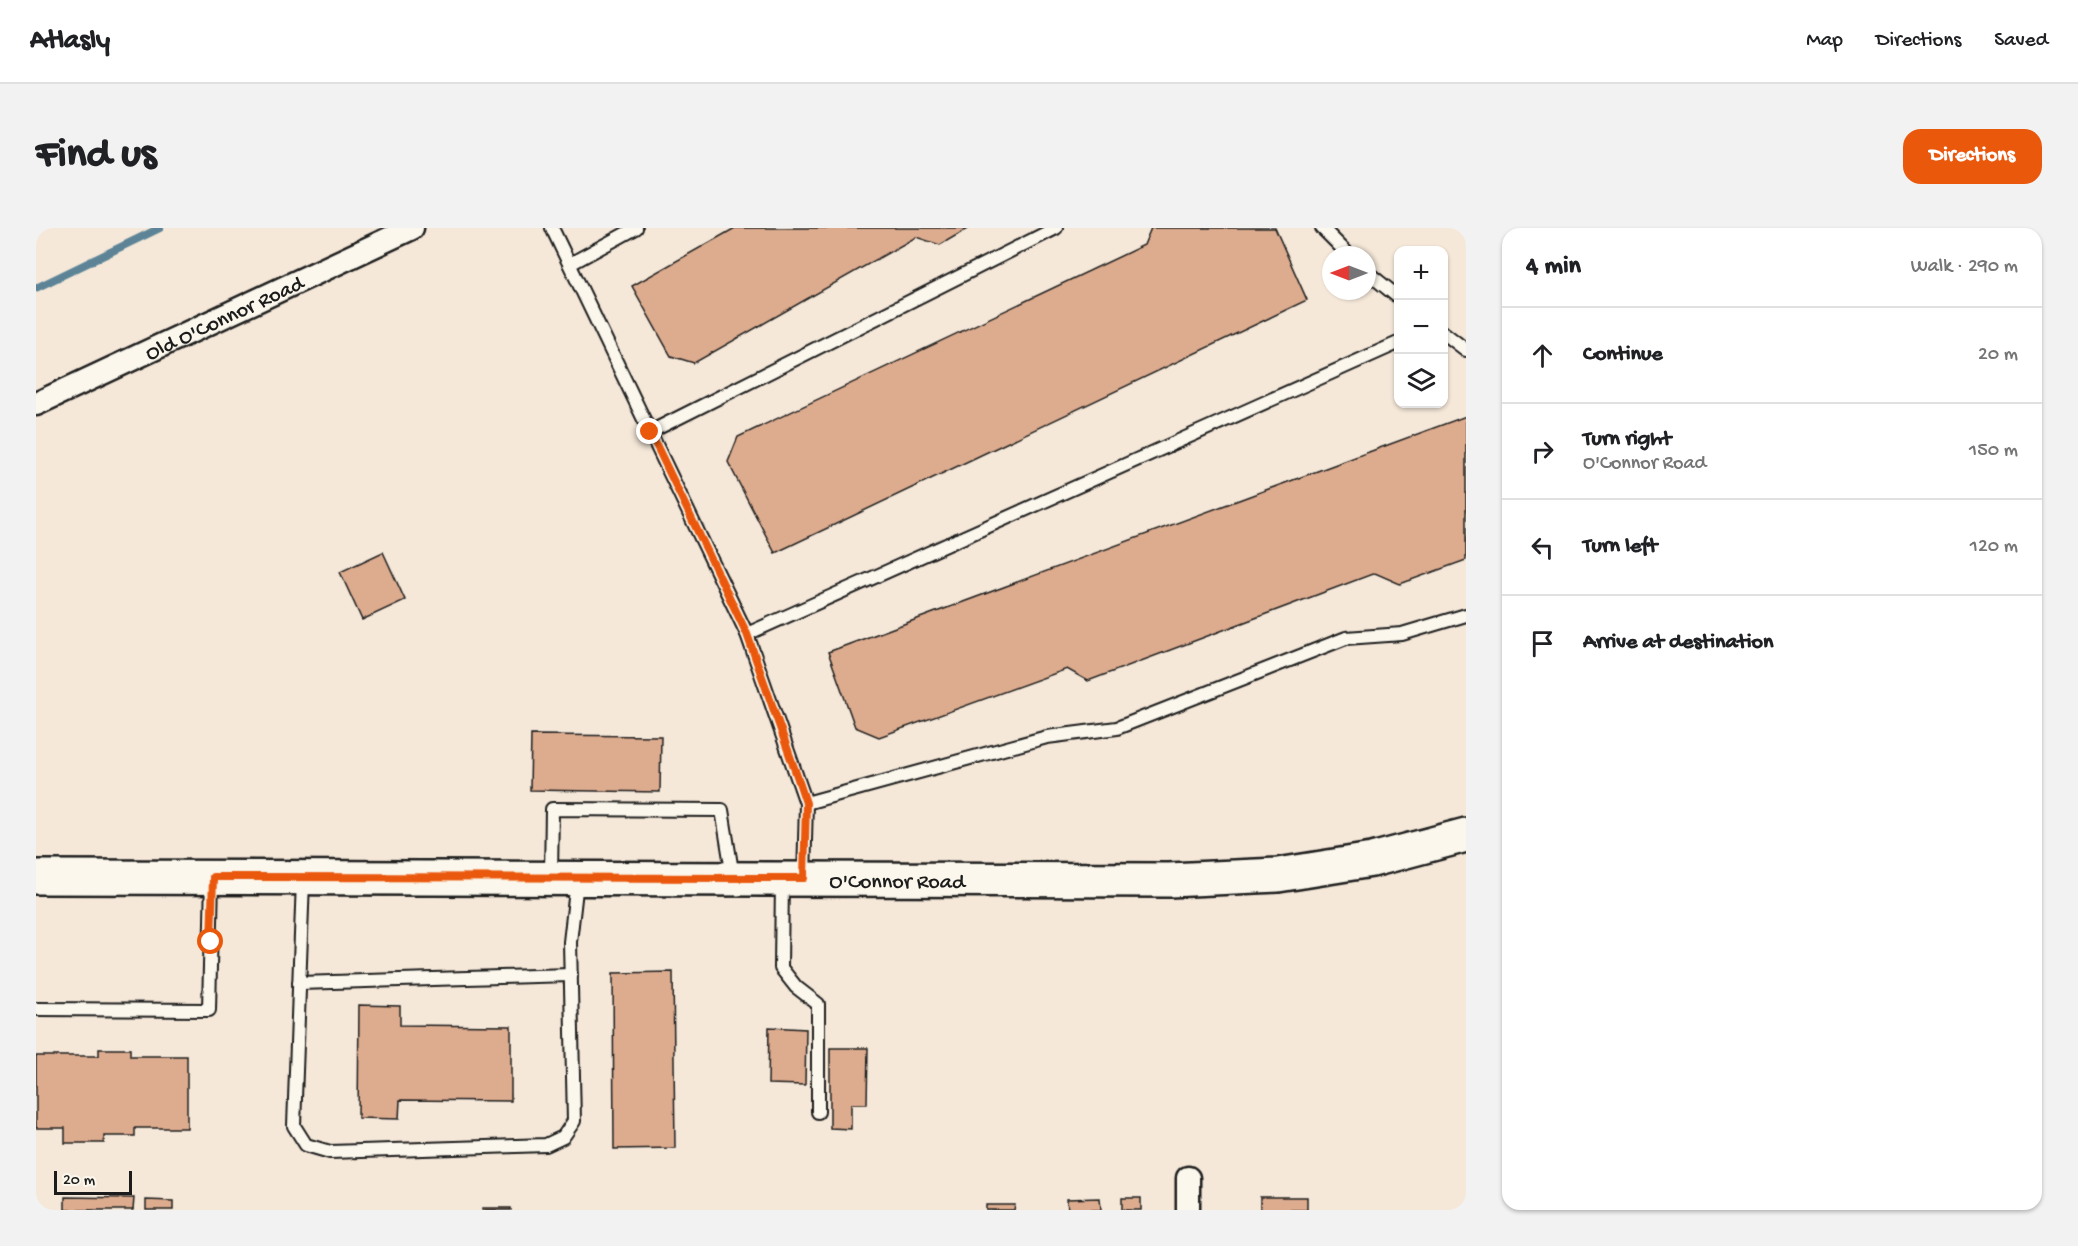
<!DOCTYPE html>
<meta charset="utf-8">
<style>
body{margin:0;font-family:"Gochi Hand",sans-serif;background:#f2f2f2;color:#202124}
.controls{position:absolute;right:18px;top:18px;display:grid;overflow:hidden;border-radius:12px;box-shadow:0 2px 4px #0004}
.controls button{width:54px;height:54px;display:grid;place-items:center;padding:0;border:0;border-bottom:2px solid #e0e0e0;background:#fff;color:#202124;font:30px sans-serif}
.compass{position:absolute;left:1286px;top:18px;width:54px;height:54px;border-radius:50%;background:#fff;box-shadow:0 2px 4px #0004;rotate:270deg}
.scale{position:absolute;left:18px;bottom:15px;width:78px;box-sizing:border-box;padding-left:6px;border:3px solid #1c1c1c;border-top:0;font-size:16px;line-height:21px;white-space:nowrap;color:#1c1c1c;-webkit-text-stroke:4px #fbf7ec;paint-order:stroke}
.stop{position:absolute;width:18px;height:18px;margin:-14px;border:4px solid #ea580c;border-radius:50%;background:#fff}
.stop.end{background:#ea580c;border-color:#fff;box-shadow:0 2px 6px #0008}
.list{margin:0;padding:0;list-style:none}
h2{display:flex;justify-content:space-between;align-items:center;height:78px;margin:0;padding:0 24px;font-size:26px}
h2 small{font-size:20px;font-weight:400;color:#757577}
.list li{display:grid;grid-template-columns:39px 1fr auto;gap:18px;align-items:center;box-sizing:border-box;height:96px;padding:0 24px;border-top:2px solid #e0e0e0}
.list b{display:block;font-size:22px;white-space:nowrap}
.list p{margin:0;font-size:20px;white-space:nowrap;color:#757577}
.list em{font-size:20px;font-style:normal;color:#757577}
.icon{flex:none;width:33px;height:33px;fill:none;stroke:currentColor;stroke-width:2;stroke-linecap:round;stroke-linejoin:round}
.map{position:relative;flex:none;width:1430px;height:982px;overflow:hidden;border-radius:18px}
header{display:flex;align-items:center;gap:36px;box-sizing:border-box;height:84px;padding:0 30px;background:#fff;border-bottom:2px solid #e0e0e0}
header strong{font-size:28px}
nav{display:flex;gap:33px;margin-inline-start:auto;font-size:21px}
.intro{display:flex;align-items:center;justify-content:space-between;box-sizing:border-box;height:144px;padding:0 36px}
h1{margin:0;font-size:42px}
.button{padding:15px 27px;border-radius:18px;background:#ea580c;color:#fff;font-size:21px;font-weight:700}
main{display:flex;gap:36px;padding:0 36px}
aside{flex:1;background:#fff;border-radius:18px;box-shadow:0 2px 4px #0004}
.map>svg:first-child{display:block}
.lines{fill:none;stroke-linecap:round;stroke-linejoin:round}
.stream{stroke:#5c8496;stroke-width:8}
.building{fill:#ddac8f;stroke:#1c1c1c;stroke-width:1.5}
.service-casing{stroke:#1c1c1c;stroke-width:16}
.minor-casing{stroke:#1c1c1c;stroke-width:27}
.secondary-casing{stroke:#1c1c1c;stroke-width:38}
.service{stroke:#fbf7ec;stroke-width:12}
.minor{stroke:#fbf7ec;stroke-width:22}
.secondary{stroke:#fbf7ec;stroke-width:33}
.route{stroke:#ea580c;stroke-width:8}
.labels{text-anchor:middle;stroke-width:6;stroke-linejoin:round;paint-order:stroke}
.street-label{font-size:22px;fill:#1c1c1c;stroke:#fbf7ec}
</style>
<header>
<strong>Atlasly</strong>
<nav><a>Map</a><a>Directions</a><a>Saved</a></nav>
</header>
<div class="intro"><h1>Find us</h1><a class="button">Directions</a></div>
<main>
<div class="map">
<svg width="1430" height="982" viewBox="0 0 1430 982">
<rect width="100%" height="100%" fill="#f5e8d9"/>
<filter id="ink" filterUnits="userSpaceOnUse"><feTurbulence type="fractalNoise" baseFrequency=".0167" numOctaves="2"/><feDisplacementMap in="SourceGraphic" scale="12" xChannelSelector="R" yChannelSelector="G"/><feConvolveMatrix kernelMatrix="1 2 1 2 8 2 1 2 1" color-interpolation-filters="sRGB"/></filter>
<g filter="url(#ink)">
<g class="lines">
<path class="stream" d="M0,60L124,0"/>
</g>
<g class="building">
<path d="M699,0H933L904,17L880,9L658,135L635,128L596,58Z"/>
<path d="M1115,0H1239L1271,72L739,325L692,234L702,209L1108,17Z"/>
<path d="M1430,188V332L1364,356L1339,345L1052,453L1031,441L843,509L819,499L792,424Z"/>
<path d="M347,324L369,372L326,392L304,344Z"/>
<path d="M495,507L625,508L624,564L494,562Z"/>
<path d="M637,744L639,920L578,921L577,745Z"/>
<path d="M323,777L364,778V797L475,798V873L364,872L363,891L322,890Z"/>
<path d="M733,799L770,801L769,857L732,856Z"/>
<path d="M794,820H832L831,876H815V901L794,900Z"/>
<path d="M63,821H94V828H151V900H99V908H68V915H29V900H0V828H63Z"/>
<path d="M29,969L98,970L97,982H29Z"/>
<rect x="1224" y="969" width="47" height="13"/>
<path d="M1064,970L1065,982H1032L1031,971Z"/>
<rect x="1086" y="970" width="19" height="12"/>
<path d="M110,972L137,973V982H110Z"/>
<path d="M950,977H979L978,982H950Z"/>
<rect x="446" y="980" width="29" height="2"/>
</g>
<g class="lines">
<defs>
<g id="service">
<path d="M516,0L711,406L770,575L768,650"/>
<path d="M1286,0L1313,27"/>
<path d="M534,36L600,0"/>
<path d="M1331,44L1362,69"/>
<path d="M1408,105L1430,122"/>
<path d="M614,204L1020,0"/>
<path d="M711,406L1362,115"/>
<path d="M770,575L1011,509L1081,500L1310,410L1366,406L1430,387"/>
<path d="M515,648L516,581L686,582L697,649"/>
<path d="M746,651L745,740L760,759L782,776V884"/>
<path d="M267,652L258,898L270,917L294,924L510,917L527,909L538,893L534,714L541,653"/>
<path d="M263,755L535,747"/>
<path d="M0,781L173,782L176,650"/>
</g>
<g id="minor">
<path id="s1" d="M0,176L376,0"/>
<path d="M1152,982V950"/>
</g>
<g id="secondary">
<path id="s2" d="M0,649L1133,652L1242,647L1336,632L1430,607"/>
</g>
</defs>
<use href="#service" class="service-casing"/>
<use href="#minor" class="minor-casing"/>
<use href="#secondary" class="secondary-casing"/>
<use href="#service" class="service"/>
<use href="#minor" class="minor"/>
<use href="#secondary" class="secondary"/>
</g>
</g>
<g class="lines" filter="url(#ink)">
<path class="route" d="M175,714L177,649L768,650L770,575L761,548L711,406L614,204"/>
</g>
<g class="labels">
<g class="street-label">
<text dy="8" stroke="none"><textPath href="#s1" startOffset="207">Old O'Connor Road</textPath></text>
<text dy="8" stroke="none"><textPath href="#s2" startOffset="861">O'Connor Road</textPath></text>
</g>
</g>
</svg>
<div class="controls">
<button>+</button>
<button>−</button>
<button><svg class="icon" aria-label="layers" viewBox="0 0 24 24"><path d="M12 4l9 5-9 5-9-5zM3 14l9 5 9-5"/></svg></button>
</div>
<svg class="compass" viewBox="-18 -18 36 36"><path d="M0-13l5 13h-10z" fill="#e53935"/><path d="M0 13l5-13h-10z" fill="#757577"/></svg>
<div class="scale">20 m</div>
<div class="stop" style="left:175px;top:714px"></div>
<div class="stop end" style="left:614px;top:204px"></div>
</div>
<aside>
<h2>4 min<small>Walk · 290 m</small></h2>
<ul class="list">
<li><svg class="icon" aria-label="ahead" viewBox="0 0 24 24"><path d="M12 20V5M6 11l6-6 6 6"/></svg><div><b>Continue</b></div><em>20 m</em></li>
<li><svg class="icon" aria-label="right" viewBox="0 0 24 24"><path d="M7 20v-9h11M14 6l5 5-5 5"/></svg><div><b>Turn right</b><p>O'Connor Road</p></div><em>150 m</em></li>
<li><svg class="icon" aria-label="left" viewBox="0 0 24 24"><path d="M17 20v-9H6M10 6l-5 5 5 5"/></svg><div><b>Turn left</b></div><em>120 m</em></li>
<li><svg class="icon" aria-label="arrive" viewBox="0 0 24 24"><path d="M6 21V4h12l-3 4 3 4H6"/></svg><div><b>Arrive at destination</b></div></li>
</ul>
</aside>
</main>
